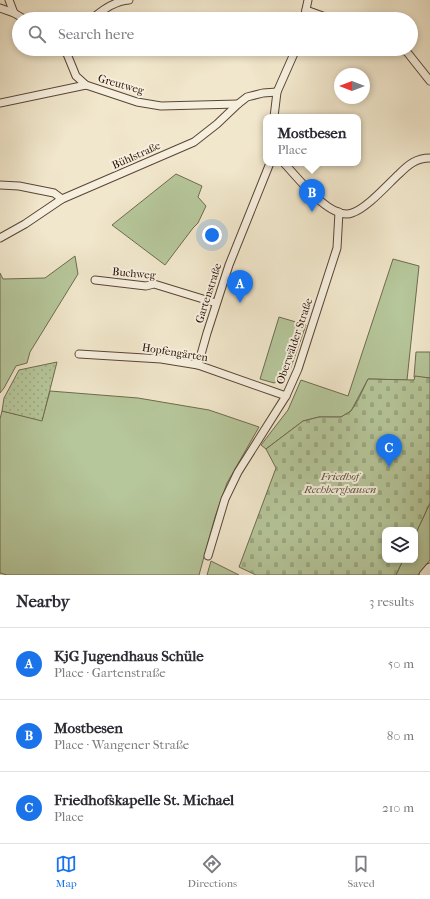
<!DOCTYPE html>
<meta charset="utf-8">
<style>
body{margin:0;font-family:"IM FELL French Canon",serif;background:#f7f7f7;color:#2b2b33}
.controls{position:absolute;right:12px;bottom:12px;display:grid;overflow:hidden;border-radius:8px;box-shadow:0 2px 6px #0003}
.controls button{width:36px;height:36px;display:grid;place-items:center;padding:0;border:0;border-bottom:1px solid #e1e1e2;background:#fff;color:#2b2b33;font:20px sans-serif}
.compass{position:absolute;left:334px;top:68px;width:36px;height:36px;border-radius:50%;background:#fff;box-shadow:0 2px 6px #0003;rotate:270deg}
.you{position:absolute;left:212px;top:235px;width:14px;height:14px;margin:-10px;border:3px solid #fff;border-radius:50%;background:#1a73e8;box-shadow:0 0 0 6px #1a73e833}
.badge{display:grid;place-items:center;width:26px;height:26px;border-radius:50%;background:#1a73e8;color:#fff;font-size:13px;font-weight:700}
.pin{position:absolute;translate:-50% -33px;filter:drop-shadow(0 1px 2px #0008)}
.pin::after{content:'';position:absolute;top:21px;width:14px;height:12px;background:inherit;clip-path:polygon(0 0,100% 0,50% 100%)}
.popup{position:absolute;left:263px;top:114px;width:98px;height:52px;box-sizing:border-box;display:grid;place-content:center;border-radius:8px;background:#fff;filter:drop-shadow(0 1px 3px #0005);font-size:13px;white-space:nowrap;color:#7c7c81}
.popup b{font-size:15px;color:#2b2b33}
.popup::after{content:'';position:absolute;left:50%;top:100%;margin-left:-8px;border:8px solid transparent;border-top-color:#fff}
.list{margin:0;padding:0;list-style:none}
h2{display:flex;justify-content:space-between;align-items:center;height:52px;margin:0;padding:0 16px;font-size:17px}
h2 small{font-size:13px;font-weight:400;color:#7c7c81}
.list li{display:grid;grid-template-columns:26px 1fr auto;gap:12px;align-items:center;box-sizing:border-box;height:72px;padding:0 16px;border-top:1px solid #e1e1e2}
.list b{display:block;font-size:15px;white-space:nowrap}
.list p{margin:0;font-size:13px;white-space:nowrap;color:#7c7c81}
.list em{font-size:13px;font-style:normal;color:#7c7c81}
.icon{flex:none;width:22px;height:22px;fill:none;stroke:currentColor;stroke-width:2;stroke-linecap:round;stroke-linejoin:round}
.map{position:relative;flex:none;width:430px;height:575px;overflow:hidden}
.search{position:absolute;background:#fff;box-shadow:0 2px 6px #0003;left:12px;right:12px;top:12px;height:44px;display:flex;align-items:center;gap:10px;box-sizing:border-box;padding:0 14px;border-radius:22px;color:#7c7c81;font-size:15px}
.sheet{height:268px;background:#fff}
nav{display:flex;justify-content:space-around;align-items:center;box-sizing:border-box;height:56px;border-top:1px solid #e1e1e2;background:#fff;font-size:11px;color:#7c7c81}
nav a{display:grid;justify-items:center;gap:2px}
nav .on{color:#1a73e8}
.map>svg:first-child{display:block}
.grass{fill:#b6c79b;stroke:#6e6b50}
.cemetery{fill:url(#cemetery-stones);stroke:#6e6b50}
.park{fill:url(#park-dots);stroke:#6e6b50}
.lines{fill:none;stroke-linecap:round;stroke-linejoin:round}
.minor-casing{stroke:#5a4536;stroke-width:9}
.tertiary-casing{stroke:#5a4536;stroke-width:11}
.minor{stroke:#f6efde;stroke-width:7}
.tertiary{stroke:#f6efde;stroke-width:9}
.labels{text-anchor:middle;stroke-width:4;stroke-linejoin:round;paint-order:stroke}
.street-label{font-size:11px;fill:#270f04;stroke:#f6efde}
.park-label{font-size:11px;font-style:italic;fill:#594f39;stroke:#f6efde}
</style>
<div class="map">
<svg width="430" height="575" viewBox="0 0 430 575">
<defs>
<pattern id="cemetery-stones" width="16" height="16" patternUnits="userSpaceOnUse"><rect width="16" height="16" fill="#b6c79b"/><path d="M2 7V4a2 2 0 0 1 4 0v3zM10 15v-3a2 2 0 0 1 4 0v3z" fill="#9caa84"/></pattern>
<pattern id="park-dots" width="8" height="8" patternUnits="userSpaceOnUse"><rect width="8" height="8" fill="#b6c79b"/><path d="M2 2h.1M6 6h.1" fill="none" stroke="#9caa84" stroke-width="1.8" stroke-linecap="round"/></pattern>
</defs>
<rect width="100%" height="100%" fill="#f1e7cc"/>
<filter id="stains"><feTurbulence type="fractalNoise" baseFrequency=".005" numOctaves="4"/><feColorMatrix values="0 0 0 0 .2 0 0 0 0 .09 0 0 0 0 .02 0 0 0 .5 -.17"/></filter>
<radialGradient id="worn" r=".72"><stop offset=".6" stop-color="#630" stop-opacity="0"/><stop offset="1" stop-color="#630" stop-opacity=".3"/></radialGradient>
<g class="grass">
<path d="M176,174L202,186L198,197L206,206L198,223L193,228L165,265L112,225Z"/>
<path d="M75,256L78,274L30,352L27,363L16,366L4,388L0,393V273L3,279L45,278Z"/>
<path d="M393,259L419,266L407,380L368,379L351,411L341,417H319L303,421L266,449L261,445L288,410L301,380L348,396Z"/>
<path d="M279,317L306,325L291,367L284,379L274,383L260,379Z"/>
<path d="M416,352H430V378L414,377Z"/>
<path d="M50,391L138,398L209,410L259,427L227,483L215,517L199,575H7L0,573V419L2,411L42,420Z"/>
<path d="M430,503V560L418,575H396L403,560H415V535Z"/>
<path d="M211,561L239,575H207Z"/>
</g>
<path class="cemetery" d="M415,376L430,378V503L415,535V530H385V560H403L396,575H256L239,567L276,468L266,449L303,421L319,417H341L351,411L358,400L368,379L414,380Z"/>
<path class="park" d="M57,362L42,421L2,411L4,398L19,370Z"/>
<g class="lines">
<defs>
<g id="minor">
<path d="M9,0L14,13"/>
<path d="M0,8L14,13L24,19"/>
<path d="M306,10L331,19"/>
<path d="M92,19C102,10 116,1 129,0"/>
<path d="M304,19L308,0"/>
<path d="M62,49L67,54L76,76L86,85"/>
<path d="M401,49L407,52L430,81"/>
<path d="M0,103L86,85L137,102L161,106L238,104"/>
<path d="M274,117L277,92L296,49"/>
<path d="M284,163C297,177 331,221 352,213C367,208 387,185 399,174C408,165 416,158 430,158"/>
<path d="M0,185L19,186L54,193L62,199"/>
<path d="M0,238L25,224L62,199L194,142L217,124L238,104L247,97L263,93L277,92"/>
<path d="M95,280L146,286L154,284L216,303"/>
<path d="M79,354L161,359L198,365L286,396"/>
<path d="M198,365L207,333L229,265L270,163"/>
<path d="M208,556L225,499L238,472L286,396L298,369L337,248L339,212"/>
</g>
<path id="tertiary" d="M424,575L430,568"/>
</defs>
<use href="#minor" class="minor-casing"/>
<use href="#tertiary" class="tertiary-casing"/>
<use href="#minor" class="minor"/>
<use href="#tertiary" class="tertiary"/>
</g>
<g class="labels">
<g class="street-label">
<text transform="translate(121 84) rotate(16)" y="4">Greutweg</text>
<text transform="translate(136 155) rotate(-24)" y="4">Bühlstraße</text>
<text transform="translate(134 273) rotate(5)" y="4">Buchweg</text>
<text transform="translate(208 293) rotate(-72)" y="4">Gartenstraße</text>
<text transform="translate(294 341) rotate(-71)" y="4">Oberwälder Straße</text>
<text transform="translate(175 352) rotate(9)" y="4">Hopfengärten</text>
</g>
<g class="park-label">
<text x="340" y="480">Friedhof<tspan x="340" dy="13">Rechberghausen</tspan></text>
</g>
</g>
<rect width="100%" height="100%" filter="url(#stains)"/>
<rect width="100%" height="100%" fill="url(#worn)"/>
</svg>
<div class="controls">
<button><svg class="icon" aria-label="layers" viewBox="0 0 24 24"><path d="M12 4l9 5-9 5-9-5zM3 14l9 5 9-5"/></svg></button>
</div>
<svg class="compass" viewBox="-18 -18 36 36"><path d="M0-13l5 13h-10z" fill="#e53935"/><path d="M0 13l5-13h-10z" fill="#7c7c81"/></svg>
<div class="you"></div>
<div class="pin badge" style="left:240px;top:303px">A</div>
<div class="pin badge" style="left:312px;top:212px">B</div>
<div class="popup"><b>Mostbesen</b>Place</div>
<div class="pin badge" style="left:389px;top:467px">C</div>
<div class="search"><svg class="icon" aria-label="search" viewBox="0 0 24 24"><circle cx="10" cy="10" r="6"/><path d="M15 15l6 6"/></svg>Search here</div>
</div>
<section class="sheet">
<h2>Nearby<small>3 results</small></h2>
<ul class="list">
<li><span class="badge">A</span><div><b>KjG Jugendhaus Schüle</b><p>Place · Gartenstraße</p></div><em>50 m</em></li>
<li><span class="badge">B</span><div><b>Mostbesen</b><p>Place · Wangener Straße</p></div><em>80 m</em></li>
<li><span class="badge">C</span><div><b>Friedhofskapelle St. Michael</b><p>Place</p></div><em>210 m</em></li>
</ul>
</section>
<nav>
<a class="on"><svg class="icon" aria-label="map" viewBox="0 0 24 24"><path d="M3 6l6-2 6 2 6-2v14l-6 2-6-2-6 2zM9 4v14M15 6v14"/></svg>Map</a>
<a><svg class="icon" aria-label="directions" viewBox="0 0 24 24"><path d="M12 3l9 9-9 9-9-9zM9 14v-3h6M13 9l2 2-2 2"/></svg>Directions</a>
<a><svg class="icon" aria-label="saved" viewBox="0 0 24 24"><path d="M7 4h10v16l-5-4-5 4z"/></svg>Saved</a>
</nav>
